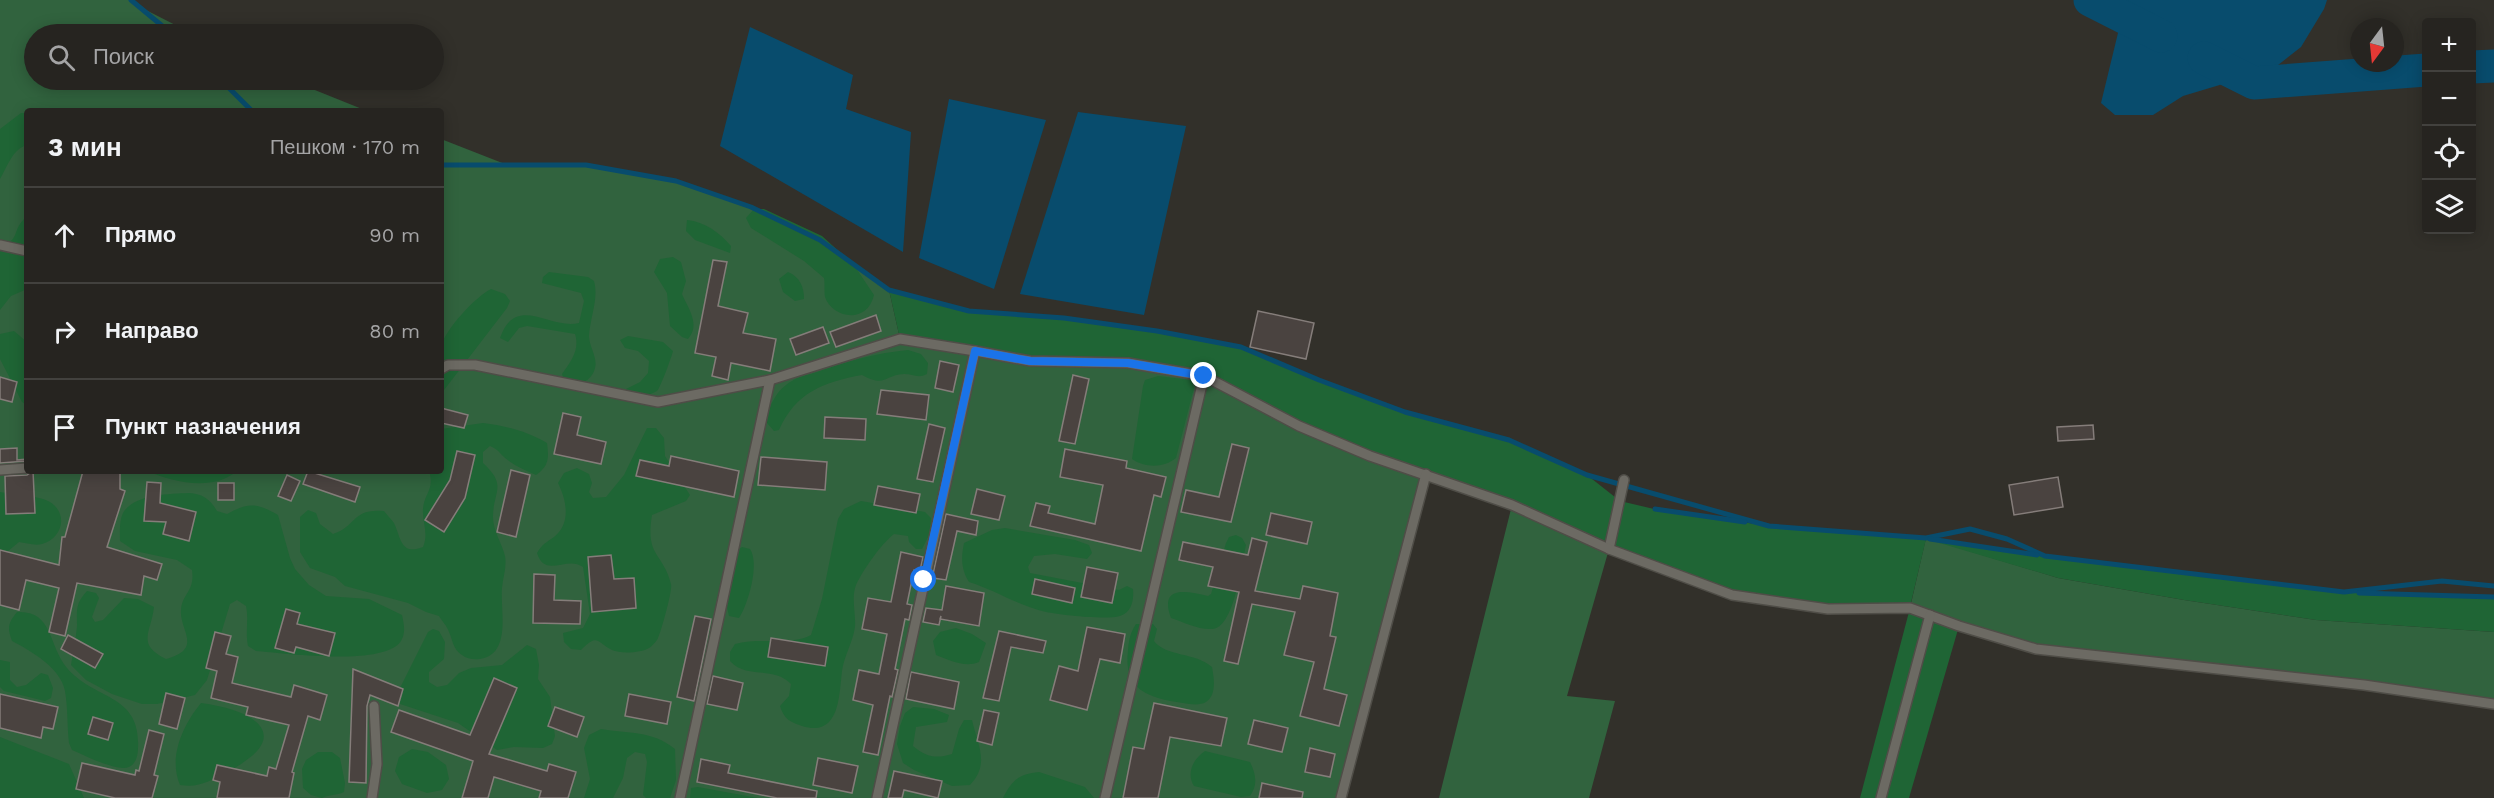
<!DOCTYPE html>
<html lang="ru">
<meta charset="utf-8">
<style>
body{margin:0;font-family:"Work Sans",sans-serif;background:#32302d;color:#f1f3f6}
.controls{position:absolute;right:18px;top:18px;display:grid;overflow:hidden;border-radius:6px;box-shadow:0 3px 15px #0003}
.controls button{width:54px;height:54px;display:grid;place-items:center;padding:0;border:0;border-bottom:2px solid #42413e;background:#262420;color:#f1f3f6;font:30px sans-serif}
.compass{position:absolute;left:2350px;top:18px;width:54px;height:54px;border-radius:50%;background:#262420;box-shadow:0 3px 15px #0003;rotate:195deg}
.stop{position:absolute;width:18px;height:18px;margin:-14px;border:4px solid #1a73e8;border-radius:50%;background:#fff}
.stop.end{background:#1a73e8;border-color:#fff;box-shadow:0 2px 6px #0008}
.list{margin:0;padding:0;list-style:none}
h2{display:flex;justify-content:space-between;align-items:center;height:78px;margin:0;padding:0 24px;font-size:26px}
h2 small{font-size:20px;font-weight:400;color:#a4a4a5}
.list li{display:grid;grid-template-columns:39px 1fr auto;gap:18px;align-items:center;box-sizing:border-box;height:96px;padding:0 24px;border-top:2px solid #42413e}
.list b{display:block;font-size:22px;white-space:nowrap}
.list em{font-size:20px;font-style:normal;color:#a4a4a5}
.icon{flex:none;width:33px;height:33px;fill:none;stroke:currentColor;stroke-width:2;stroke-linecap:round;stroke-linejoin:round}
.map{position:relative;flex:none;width:2494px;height:798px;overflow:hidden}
.search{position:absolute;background:#262420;box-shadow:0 3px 15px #0003;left:24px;top:24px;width:420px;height:66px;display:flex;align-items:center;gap:15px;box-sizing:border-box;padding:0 21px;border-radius:33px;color:#a4a4a5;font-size:22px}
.panel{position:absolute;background:#262420;box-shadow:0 3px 15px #0003;left:24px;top:108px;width:420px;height:366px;border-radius:6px}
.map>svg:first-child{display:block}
.green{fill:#31633e}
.forest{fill:#1f6535}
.water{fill:#084c6d}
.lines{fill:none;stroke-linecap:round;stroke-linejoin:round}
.stream{stroke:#084c6d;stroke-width:5}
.river{stroke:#084c6d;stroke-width:33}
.building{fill:#4a4340;stroke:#857d7a;stroke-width:1.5}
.lane-casing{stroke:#4f4d47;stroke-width:12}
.lane{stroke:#6c6a63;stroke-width:9}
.route{stroke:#1a73e8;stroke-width:8}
</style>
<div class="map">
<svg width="2494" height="798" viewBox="0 0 2494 798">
<rect width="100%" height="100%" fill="#32302a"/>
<g class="green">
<path d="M0,0H131L142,8L193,34H34V80H290L367,111H27V471H441V139L510,166L586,165L676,181L751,207L820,240L889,290L900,339L1128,363L1204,376L1426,474L1341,798H0Z"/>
<path d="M1512,505L1609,549L1567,696L1615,701L1589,798H1439Z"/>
<path d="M1926,538L2058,578L2184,600L2316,620L2494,632V704L2036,649L1910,608Z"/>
</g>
<g class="forest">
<path d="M21,113H27V145C12,149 7,168 0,179V129Z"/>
<path d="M754,209H764L822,236L854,265L874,295C867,325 832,318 825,297C824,291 825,283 824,278L804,261L751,228L746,218Z"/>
<path d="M24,219H27V289L11,296L0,310V246C20,241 12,231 24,219Z"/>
<path d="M687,220C705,222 719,232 731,246L730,253L695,240L686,231Z"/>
<path d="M673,257L681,262L686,281L682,294C688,308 701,325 688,339L682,337L670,326L667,293L654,272L660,259Z"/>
<path d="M549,272L588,277L594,281C599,298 590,318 589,336C589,346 598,358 595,368C593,378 584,383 575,386L565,382L562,374C571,361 580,350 575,334L527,326L519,328L508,342L500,338C516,293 549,330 579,323L584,301L581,293L542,283L543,277Z"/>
<path d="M788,272C800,277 804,287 804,299L795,301L783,292L779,279Z"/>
<path d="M491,289L505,294L510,301L507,308L441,394C441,382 438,357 441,346C446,329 475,297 491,289Z"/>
<path d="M889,290L969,311L1064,318L1157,331L1241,347L1319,380L1405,412L1509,440L1587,475L1620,501L1654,509L1769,526L1926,538L2045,556L2344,592L2494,597V632L2316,620L2184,600L2058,578L1926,539L1910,607L1959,626L1909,798H1860L1910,608L1828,609L1732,595L1512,505L1370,456L1204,376L1128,363L1030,361L900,339Z"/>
<path d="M14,331L27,342V405L22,402L0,359V334Z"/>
<path d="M628,336L663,342L673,351C672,356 660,389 657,391C652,394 645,396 639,399L625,394L626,389L640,382L648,373L649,361L638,351L625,348L620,340Z"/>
<path d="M908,350L921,354L928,363L927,374C918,379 913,374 904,374C884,375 886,388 862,375C824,382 796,392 779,430L774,431L767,423C768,406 777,389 792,381C798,377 807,375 814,373C845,362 875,353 908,350Z"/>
<path d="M1158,376L1191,380L1194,388L1176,458C1164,468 1145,468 1132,459L1143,386L1145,380Z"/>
<path d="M483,423C506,426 527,431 547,443C549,458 549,466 536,475C527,471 517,467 509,461C500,455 501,451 490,446L483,452V463C508,486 493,491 493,517C493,531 502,543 505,556C507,567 503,577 502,588C500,610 512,654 480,659C474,660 467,659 462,655C453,649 453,641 449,632C447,626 442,621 439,616L426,612L408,603L345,586L335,577L310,568L300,552V517L308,510L316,513L320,524L333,534C357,526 352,508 384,511C387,515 391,519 394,523C401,537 400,556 423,547C429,533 422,523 423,509C424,493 435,490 429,471H441V429Z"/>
<path d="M647,428H656L664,438L665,456L690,495L686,501L652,515C645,557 663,552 671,584C673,589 661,632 658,638C657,641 651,647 649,648C641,653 620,654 612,650C596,642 598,633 581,650L571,649L564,642L563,633L583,628L590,614L583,567C567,555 545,579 537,553C542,544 547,542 554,537C572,523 566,499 558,483L564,473L577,468L589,474L592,483L589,492L593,498L606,497L624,475Z"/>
<path d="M148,471H237C214,491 173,483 148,471Z"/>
<path d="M0,492C12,494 41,496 50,502C69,514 62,539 42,544C35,546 26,543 19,542L7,552L0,561Z"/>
<path d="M189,493C203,494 210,499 217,511L227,514C249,502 257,503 278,515L290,558L295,569L309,585L326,596L369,599L402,615C404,625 406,632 401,641C384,667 284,653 256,651L248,646C245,632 249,620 246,606L237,600L230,604L207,680L195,695L157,704H142L112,694L86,680L71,665C73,652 76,639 77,626C77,610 75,604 87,591L96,593L99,598L92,617L95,622L103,620L124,598L138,599L154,607C151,633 136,644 166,659C204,649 179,630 181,610C182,593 195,592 192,570L177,560L135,551L120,541C120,533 119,521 123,513C134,494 169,494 189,493Z"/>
<path d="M861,501L925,512L931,518L929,535L922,549H916L909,542L908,536L894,534C881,544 863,570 856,585C851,598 856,613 855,627C853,642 844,656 842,671C839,695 840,738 802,726C790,722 784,719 780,706L789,696L791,684C773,665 747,680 730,661V652L735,644C758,637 792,646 811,635L822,599L838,519L844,509Z"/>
<path d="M1005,528L1075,540L1089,545L1092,553L1087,559L1055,554L1034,556L1028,567L1030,573L1119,590L1127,586L1133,589C1134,600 1132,612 1120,616C1106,620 1061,615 1046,612C1019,606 995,590 969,582C961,569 961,558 964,543L992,530Z"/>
<path d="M1236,535L1242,538L1246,545C1242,563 1234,629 1212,629C1199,630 1183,622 1171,618C1159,585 1186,591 1208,596L1211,594L1226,543L1229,537Z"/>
<path d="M742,547L750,549C760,564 748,604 739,618L729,616L727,607L738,550Z"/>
<path d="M17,612C53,610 48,645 67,668C95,701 141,693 138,748C138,755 136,764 129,767C117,772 84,755 72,750L69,743C67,726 68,708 65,691C61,668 31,651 12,641C7,628 8,623 17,612Z"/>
<path d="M1136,624H1153L1157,629L1154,641C1166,657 1195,652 1212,667C1214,678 1217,695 1206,702C1199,706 1190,704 1183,703C1148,698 1123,690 1128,650C1129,640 1130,633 1136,624Z"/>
<path d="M956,628L972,634L986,643L979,662C965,668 949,660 936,655L933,641L940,632Z"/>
<path d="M433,629L439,631L445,642L444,659L429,672V682L437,687L447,685L459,673L471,668L502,665L527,645L536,649L539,665L538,679L550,697L555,736L552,744L543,748L514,747L497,750L458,723L397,703L395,698L428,632Z"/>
<path d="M0,660L10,662V680L17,687L26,685L41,673L48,675L53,688L51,698L45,701L4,691L0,687Z"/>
<path d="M201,703C255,710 297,736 227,772C209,781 200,788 180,785C168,757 183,725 201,703Z"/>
<path d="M913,707L934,709L949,715L947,722L916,727L913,746C926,757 936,759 952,754L959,729L964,720H972C978,746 990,764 970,785L952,786L914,770L903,763L897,744L900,726L905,713Z"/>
<path d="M601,729C628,734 652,730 675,749L676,780L670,798H646L643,795L647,762L645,754L635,752L627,758L623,778L613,798H584L590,779L584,748L589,735Z"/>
<path d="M0,737L69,764L84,798H0Z"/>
<path d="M412,749L428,752L446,765L449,779L442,790L427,793L402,784L395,771L399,757Z"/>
<path d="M1205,751L1250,762C1256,774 1258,785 1250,796L1241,797L1194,786C1186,773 1193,759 1205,751Z"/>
<path d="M318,752H332L340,758L345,783L344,792C336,796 330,794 322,798L311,795L303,788L302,769L306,760Z"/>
<path d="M1039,772L1085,787L1094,798H1003C1012,780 1019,774 1039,772Z"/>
<path d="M698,787L758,798H690L691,788Z"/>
</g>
<g class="water">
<path d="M2126,0H2327L2324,9L2301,47L2273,69L2183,96L2153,115H2115L2101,103Z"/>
<path d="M750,27L853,75L846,109L911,132L903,252L720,146Z"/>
<path d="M949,99L1046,120L994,289L919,258Z"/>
<path d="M1078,112L1186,126L1144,315L1020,294Z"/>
</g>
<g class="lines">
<g class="stream">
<path d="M131,0L172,34"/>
<path d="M221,80L252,111"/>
<path d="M441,165H586L676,181L751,207L820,240L889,290L969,311L1064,318L1157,331L1241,347L1319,380L1405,412L1509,440L1587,475L1769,526L1926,538L1970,529L2007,539L2045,556L2344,592L2442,581L2494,586"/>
<path d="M1655,509L1745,522"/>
<path d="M1930,539L2037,555"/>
<path d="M2359,593L2494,597"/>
</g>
<g class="river">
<path d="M2090,0L2161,36"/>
<path d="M2204,58L2254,83L2426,70"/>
<path d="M2472,67L2494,66"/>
</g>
</g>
<g class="building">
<path d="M713,260L727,262L718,306L748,313L743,333L776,339L770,371L731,363L728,380L712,376L716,357L695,353Z"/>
<path d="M1258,311L1314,323L1306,359L1250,347Z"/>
<path d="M876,315L881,331L836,347L830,332Z"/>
<path d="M823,327L829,343L796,355L790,339Z"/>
<path d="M940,361L959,365L953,392L935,388Z"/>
<path d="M1073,375L1089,379L1075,444L1059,441Z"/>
<path d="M0,377L17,382L12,402L0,399Z"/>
<path d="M881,390L929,395L926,420L877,414Z"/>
<path d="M441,408L468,415L464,428L441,423Z"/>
<path d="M563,413L581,417L577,435L606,442L601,464L554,454Z"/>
<path d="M825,417L866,419L865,440L824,438Z"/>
<path d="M929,424L945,428L933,482L917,479Z"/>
<path d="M2093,425L2094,439L2058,441L2057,427Z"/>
<path d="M1232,444L1249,448L1231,522L1181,512L1186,490L1219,497Z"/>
<path d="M17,448V460L27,459V461L0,463V449Z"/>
<path d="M1065,449L1127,461L1126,468L1166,477L1161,497L1154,495L1141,551L1030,526L1036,503L1050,506L1048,513L1095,524L1103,485L1060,477Z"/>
<path d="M457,451L475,455L465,498L444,532L425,520L450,480Z"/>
<path d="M671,456L739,471L734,497L636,476L640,460L669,466Z"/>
<path d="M761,457L827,462L825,490L758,485Z"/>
<path d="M511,470L530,475L516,537L497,532Z"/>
<path d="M33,471L35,513L6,514L5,476L27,475Z"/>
<path d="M83,471H120V489L125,491L107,547L162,564L157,580L144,576L141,595L77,583L65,636L49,632L59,588L26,580L19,610L0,605V550L59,565L62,537H65Z"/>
<path d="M308,471L360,487L355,502L303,484Z"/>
<path d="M287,475L300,481L291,501L278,496Z"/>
<path d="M2058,477L2063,507L2014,515L2009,485Z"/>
<path d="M147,482L161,483L160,503L196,512L189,541L163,534L166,522L144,521Z"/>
<rect x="218" y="483" width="16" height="17"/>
<path d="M878,486L920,494L916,513L874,505Z"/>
<path d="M977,489L1005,496L999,520L971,514Z"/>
<path d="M1271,513L1312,522L1307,544L1266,535Z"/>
<path d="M946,514L978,521L976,535L957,531L946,580L933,578V574Z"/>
<path d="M1252,538L1267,542L1255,591L1300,599L1303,586L1338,593L1330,636L1336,637L1324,689L1347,695L1339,726L1300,716L1314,662L1284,655L1295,612L1252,604L1238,664L1224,661L1239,592L1208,586L1213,567L1179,560L1183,542L1248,555Z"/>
<path d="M901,552L923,557L920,571L914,570L907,604L912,605L909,620L905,619L895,669L898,670L892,697L890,696L878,755L863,752L873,705L853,700L859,670L879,674L887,634L862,629L868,598L891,602Z"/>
<path d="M611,555L614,579L634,578L636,608L592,612L588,557Z"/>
<path d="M1087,567L1118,573L1112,603L1081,597Z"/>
<path d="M534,574L555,575L554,600L581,601L580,624L533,623Z"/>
<path d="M1035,579L1075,588L1072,603L1032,594Z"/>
<path d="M946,586L984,593L979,626L940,619L941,616L939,625L923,622L926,608L942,610Z"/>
<path d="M286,609L300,613L297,624L335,633L329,656L296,647L294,653L275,648Z"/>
<path d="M695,616L711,619L694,701L677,697Z"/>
<path d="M1087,627L1125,634L1120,663L1100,659L1087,710L1050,700L1059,666L1078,671Z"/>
<path d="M999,631L1046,641L1043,653L1011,647L999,701L983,698Z"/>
<path d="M215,632L231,636L226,654L238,657L232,683L291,697L294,685L327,695L320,720L308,716L292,772L294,773L289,798H217L220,782L213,780L217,765L267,776L269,767L276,769L289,725L246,715L248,707L211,698L217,671L206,668Z"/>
<path d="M68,635L103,654L95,668L61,649Z"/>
<path d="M771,638L828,647L825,666L768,657Z"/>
<path d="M353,669L403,689L398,706L370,695L367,706L366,783L349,782Z"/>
<path d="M911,672L959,682L954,709L906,699Z"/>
<path d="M713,676L743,683L737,710L707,704Z"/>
<path d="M494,678L517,688L489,754L547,771L549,764L576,772L568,798H539L541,791L494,777L488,798H462L473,761L391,732L399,710L470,735Z"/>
<path d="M166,693L185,698L177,729L159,724Z"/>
<path d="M0,694L58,707L53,729L43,727L41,738L0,728Z"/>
<path d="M629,694L671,702L667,724L625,716Z"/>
<path d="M1154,703L1227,718L1221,746L1170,737L1158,798H1123L1133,747L1144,749Z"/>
<path d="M555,707L584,717L577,737L548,726Z"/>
<path d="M984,710L999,713L992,745L977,741Z"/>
<path d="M93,717L113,723L108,740L88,734Z"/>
<path d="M1254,720L1288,728L1282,752L1248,744Z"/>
<path d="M149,730L164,734L154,775L158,776L152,798H115L76,789L82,763L135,775L136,770L139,771Z"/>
<path d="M1310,748L1335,754L1330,777L1305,772Z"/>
<path d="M818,758L858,766L852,793L813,785Z"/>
<path d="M701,759L730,765L728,773L817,791L816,798H777L697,782Z"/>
<path d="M894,771L942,781L938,798L904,790L902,798H888Z"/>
<path d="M1262,783L1303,792L1302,798H1259Z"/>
</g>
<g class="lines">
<defs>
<g id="lane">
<path d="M0,245L27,251"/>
<path d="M975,351L1030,361L1128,363L1204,376"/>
<path d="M441,369L448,365H475L658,402L770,380L900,339L975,351L877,798"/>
<path d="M0,470L27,468"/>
<path d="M1609,549L1624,480"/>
<path d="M372,798L377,764L374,706"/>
<path d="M680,798L770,380"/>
<path d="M1105,798L1204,376L1299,426L1370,456L1512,505L1609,549L1732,595L1828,609L1910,608L1959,626L2036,649L2364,685L2494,704"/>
<path d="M1341,798L1426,474"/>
<path d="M1881,798L1930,615"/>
</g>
</defs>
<use href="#lane" class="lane-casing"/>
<use href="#lane" class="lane"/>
</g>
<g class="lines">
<path class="route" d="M924,580L975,351L1030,361L1128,363L1204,376"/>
</g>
</svg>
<div class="controls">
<button>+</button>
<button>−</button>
<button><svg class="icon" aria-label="locate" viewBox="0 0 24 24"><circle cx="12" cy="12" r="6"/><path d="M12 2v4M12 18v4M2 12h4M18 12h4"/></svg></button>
<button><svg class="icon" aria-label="layers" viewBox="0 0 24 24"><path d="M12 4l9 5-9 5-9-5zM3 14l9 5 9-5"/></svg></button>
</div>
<svg class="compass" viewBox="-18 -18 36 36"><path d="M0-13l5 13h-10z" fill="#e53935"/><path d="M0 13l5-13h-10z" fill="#a4a4a5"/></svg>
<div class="stop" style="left:924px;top:580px"></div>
<div class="stop end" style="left:1204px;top:376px"></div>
<div class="search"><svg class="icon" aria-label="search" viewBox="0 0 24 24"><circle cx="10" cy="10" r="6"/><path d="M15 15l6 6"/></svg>Поиск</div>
<section class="panel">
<h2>3 мин<small>Пешком · 170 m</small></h2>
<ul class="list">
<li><svg class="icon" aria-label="ahead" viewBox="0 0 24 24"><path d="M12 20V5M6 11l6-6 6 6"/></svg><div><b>Прямо</b></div><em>90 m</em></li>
<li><svg class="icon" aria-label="right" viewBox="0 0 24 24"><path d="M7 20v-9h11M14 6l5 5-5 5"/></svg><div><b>Направо</b></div><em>80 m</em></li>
<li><svg class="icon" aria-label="arrive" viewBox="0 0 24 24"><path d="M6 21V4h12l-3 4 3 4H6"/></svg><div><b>Пункт назначения</b></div></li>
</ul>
</section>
</div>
